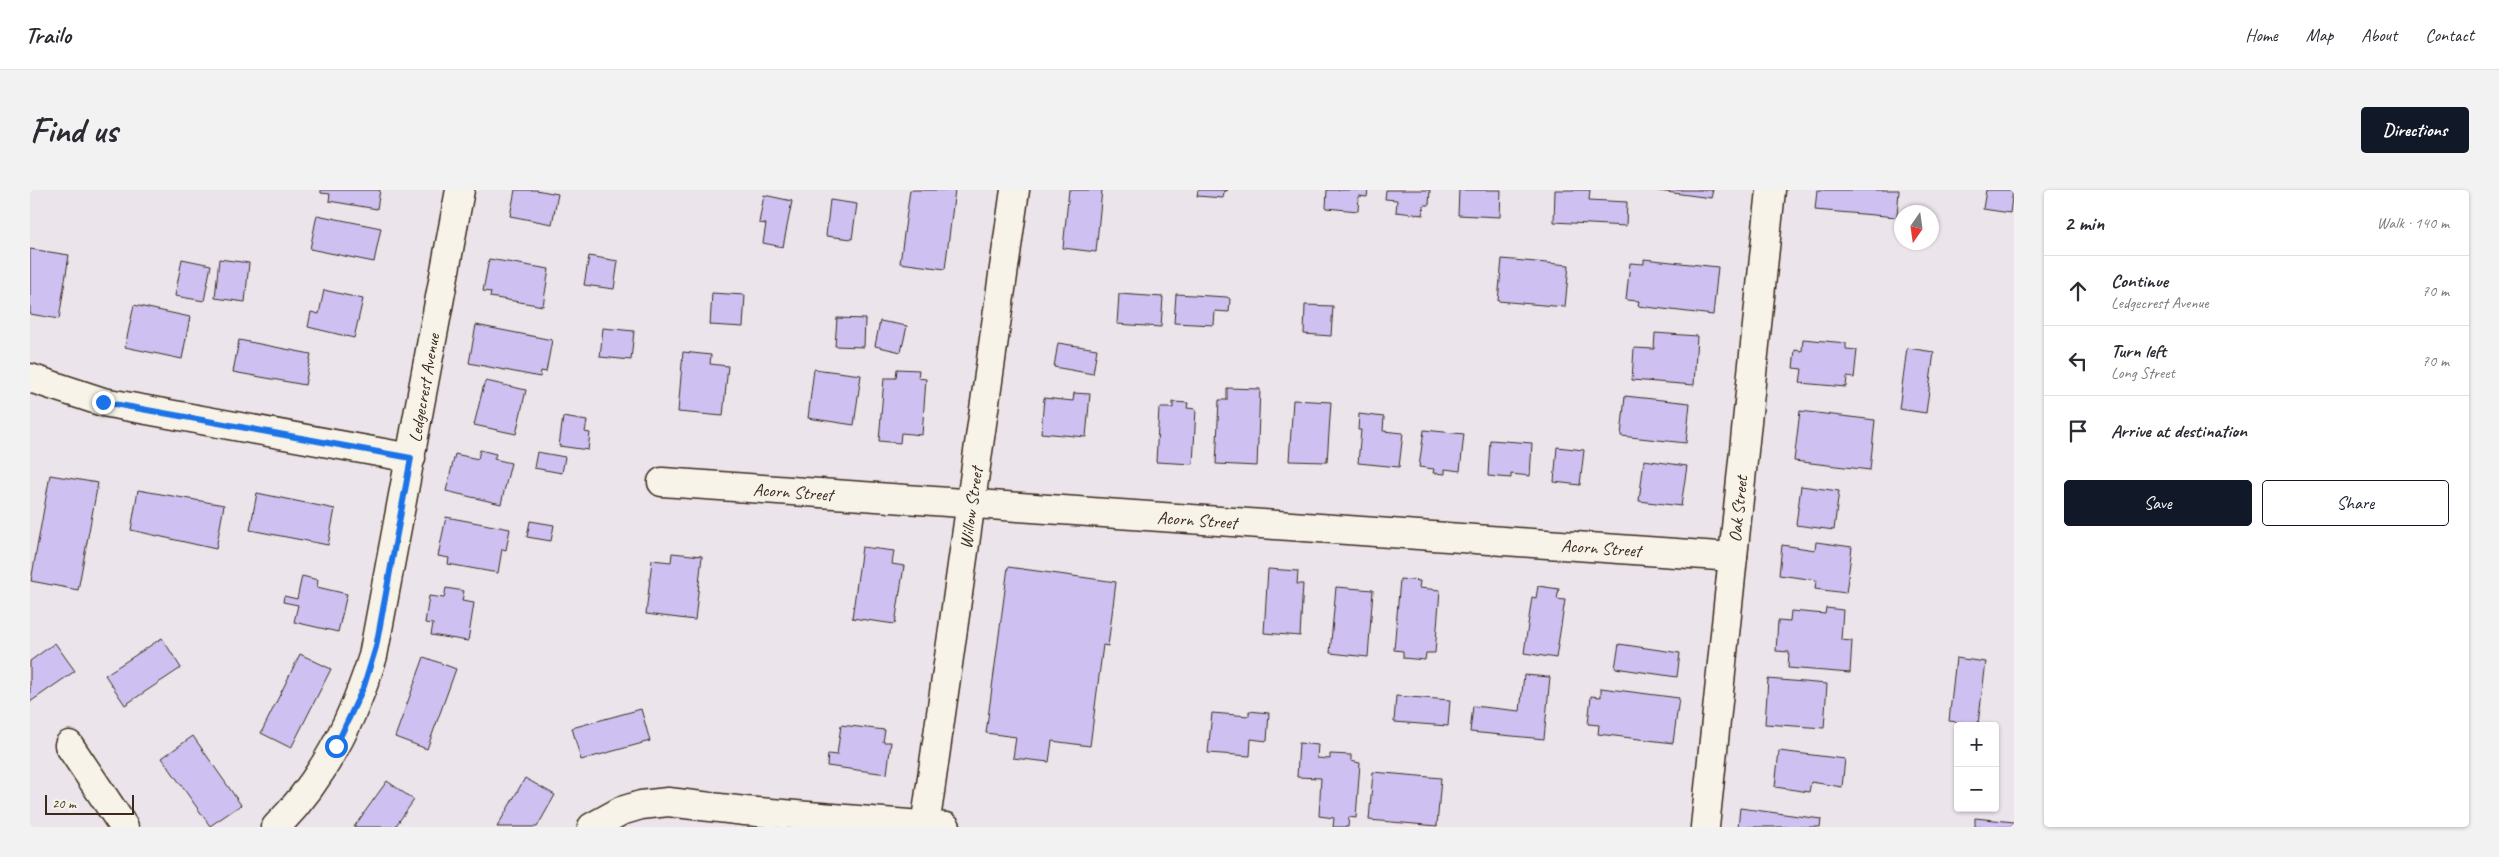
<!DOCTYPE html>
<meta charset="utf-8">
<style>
body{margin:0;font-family:Caveat,sans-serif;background:#f2f2f3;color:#2b2b33}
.controls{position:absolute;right:15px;bottom:15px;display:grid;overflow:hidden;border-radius:5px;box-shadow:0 1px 4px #0004}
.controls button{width:45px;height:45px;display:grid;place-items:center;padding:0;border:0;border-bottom:1px solid #e1e1e2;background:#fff;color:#2b2b33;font:25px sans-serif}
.compass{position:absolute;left:1864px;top:15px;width:45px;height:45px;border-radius:50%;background:#fff;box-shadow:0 1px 4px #0004;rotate:193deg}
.scale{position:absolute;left:15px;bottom:12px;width:89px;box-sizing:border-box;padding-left:5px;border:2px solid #3b2a1e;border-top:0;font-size:14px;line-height:18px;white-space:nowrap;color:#3b2a1e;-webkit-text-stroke:4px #f7f3e8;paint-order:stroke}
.stop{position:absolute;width:15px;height:15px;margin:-11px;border:4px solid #1a73e8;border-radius:50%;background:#fff}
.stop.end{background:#1a73e8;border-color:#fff;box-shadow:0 1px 5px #0008}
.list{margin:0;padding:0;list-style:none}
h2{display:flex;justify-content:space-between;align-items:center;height:65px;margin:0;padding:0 20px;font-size:21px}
h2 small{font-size:16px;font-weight:400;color:#7c7c81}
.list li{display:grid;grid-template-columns:32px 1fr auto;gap:15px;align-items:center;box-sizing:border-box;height:70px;padding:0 20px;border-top:1px solid #e1e1e2}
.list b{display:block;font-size:19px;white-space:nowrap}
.list p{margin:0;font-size:16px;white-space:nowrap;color:#7c7c81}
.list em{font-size:16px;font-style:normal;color:#7c7c81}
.actions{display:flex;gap:10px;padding:15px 20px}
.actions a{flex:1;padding:11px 0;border:1px solid #111827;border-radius:5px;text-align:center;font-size:18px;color:#111827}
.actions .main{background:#111827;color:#fff}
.icon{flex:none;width:28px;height:28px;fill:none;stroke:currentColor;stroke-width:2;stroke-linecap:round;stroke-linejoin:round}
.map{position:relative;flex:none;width:1984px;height:637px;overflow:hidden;border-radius:5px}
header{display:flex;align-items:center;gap:30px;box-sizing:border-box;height:70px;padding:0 25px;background:#fff;border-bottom:1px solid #e1e1e2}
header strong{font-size:24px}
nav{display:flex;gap:28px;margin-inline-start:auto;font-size:18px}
.intro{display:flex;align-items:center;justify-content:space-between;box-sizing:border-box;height:120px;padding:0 30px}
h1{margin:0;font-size:35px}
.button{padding:12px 22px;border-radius:5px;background:#111827;color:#fff;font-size:18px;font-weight:700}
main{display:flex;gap:30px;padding:0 30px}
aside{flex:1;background:#fff;border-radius:5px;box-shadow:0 1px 4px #0004}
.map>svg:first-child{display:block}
.building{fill:#cec1f2;stroke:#3b2a1e}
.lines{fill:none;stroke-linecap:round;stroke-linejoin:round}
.minor-casing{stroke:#3b2a1e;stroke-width:31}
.minor{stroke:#f7f3e8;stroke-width:28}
.route{stroke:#1a73e8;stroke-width:6}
.labels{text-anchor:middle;stroke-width:4.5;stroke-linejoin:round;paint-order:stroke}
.street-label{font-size:18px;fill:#3b2a1e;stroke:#f7f3e8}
</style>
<header>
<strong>Trailo</strong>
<nav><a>Home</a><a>Map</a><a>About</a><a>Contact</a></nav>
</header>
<div class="intro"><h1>Find us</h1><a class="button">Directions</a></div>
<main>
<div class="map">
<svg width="1984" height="637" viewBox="0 0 1984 637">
<rect width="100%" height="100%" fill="#ebe4eb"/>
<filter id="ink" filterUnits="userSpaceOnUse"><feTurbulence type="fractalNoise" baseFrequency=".02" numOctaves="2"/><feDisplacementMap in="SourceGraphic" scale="10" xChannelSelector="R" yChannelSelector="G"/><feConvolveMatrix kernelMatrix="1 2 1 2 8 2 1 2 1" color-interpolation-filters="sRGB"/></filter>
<g filter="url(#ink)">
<g class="building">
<path d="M291,0H350L347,19L299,11L300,4L291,3Z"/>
<path d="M485,0H506L528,4L522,34L480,26Z"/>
<path d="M880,0H925L915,79L870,73Z"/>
<path d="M1039,0H1072L1066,62L1033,58Z"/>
<path d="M1168,0H1198L1194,2L1193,8L1167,6Z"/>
<path d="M1297,0H1338L1337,7L1329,6L1328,21L1296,18Z"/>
<path d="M1356,0H1400L1399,15H1394L1393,25L1366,22L1367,10L1355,9Z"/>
<path d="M1429,0H1471L1470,27L1428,25Z"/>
<path d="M1525,0H1560L1559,10L1597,12L1596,36L1524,32Z"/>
<path d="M1621,0H1683L1681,8Z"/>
<path d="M1787,0H1869L1867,27L1785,20Z"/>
<path d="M1956,0H1983L1980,23L1953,19Z"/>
<path d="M734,5L762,11L753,57L733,53L736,34L729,33Z"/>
<path d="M800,10L827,14L822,49L796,46Z"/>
<path d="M287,25L351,38L344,72L280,59Z"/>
<path d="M0,59L39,65L29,129L0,124Z"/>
<path d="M559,66L588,71L584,99L554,95Z"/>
<path d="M152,69L181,75L174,111L145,106Z"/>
<path d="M189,69L219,73L215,112L185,108Z"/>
<path d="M459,69L519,79L513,116L460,107L461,102L453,101Z"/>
<path d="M1472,69L1539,75L1535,117L1468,111Z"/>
<path d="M1614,69L1688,77L1683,125L1608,116L1609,111L1596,110L1600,73L1614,74Z"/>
<path d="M294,100L333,109L324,148L278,137L281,122L289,124Z"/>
<path d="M682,103L715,105L713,137L680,135Z"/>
<path d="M1089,104L1133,107L1131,137L1087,134Z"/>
<path d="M1146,104L1197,107L1200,109L1199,122L1185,121L1184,135L1144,133Z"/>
<path d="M104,115L160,127L152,169L95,157Z"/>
<path d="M1275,115L1303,116L1301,146L1274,144Z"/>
<path d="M807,128L835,129L834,157L805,156Z"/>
<path d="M850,131L877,136L871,162L845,156Z"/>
<path d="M446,135L522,150L516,182L511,181L510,187L439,173Z"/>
<path d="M573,138L604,141L601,170L570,167Z"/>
<path d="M1625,143L1667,146L1664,195L1602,190L1604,158L1624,159Z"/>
<path d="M1773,149L1816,153V159L1827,160L1824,188L1817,187L1816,197L1770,193L1772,179L1763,178L1765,160L1772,161Z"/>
<path d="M209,150L281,164L275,195L203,182Z"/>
<path d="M1028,153L1067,159L1063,184L1024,177Z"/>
<path d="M1877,158L1904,162L1896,223L1869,219Z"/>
<path d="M653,162L681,165L680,174L698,176L693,226L648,222Z"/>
<path d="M784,179L831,185L824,235L778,228Z"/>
<path d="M867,179L889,180L888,188L896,189L892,245L871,243L870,253L849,251L854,188H866Z"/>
<path d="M456,191L496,200L486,244L444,235L454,194Z"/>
<path d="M1197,198L1230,199L1227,276L1186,274L1189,210H1197Z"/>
<path d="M1044,203L1060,204L1056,247L1011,243L1014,208L1043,211Z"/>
<path d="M1595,206L1660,213L1656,253L1591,246Z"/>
<path d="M1263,210L1301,212L1297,272L1259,271Z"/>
<path d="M1143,212L1158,213L1157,218L1166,219L1163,274L1126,272L1129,218H1143Z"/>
<path d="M1770,221L1845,230L1840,280L1764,271Z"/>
<path d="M1329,224L1354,227L1353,241L1373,243L1369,277L1328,273L1331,240H1328Z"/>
<path d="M533,227L557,231L555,242L560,243L558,260L529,256Z"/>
<path d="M1394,240L1434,244L1430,281L1415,279V284L1403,283L1404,279L1389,277Z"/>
<path d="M1460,250L1502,253L1500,286L1481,284V288L1458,286Z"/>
<path d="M1527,257L1554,260L1550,295L1524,292Z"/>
<path d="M450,260L466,264L464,269L481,273L471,314L416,301L425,264L448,269Z"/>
<path d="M507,262L535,267L532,283L504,278Z"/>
<path d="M1614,270L1657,276L1651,316L1609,311Z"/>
<path d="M20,285L68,293L48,400L1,391Z"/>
<path d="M1771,296L1809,301L1804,340L1766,335Z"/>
<path d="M108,300L194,315L186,359L101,340Z"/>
<path d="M227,303L305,319L298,355L220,340Z"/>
<path d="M416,327L480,339L476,360L472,359L468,383L418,374L419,368L408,366Z"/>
<path d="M500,331L524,335L521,351L497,347Z"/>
<path d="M1786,352L1822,357L1816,403L1785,399L1786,390L1749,385L1752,355L1785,360Z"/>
<path d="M832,357L864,361L862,374L874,376L865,434L822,428Z"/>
<path d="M642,363L672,366L665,430L616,424L622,370L641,372Z"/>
<path d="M978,377L1086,392L1078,456L1073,455L1060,556L1022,551L1019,572L983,568L986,547L956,543Z"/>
<path d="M1238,379L1268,381L1267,394H1273L1270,446L1234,443Z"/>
<path d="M272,386L288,390L287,397L317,404L308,442L264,432L268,415L253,412L254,406L267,409Z"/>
<path d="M1370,389L1390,391L1389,398L1410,400L1405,463H1396L1395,470L1373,468V461L1364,460Z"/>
<path d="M1508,396L1529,399L1527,409L1535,410L1526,468L1494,463L1502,407L1506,408Z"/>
<path d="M1306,397L1343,400L1338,467L1300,463Z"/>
<path d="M416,398L434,401L432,411L444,413L438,451L401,445L403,434L395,433L399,406L414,408Z"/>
<path d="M1796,418L1813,420L1811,450L1822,451L1820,483L1758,478L1759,462L1746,461L1748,431L1760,432L1761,421L1795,424Z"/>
<path d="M132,448L151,478L95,515L75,485Z"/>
<path d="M25,453L45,481L0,512V471Z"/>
<path d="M1589,454L1650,463L1647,487L1585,478Z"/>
<path d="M270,464L301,479L261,558L231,543Z"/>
<path d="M394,467L426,479L397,559L365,547Z"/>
<path d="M1926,468L1956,472L1948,534L1919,531Z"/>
<path d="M1494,485L1520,487L1514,549L1440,542L1443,516L1490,521Z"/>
<path d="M1738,489L1797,494L1794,538L1735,534Z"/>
<path d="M1571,498L1649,508L1643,553L1568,544L1569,535L1558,534L1561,506L1571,507Z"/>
<path d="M1366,506L1420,510L1418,536L1364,532Z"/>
<path d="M611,519L620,551L551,570L542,538Z"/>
<path d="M1219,521L1239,523L1237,551L1221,549L1220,566L1178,563L1182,523L1219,526Z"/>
<path d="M811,535L855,540L853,552H861L857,584L797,576L798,564L807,565Z"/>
<path d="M163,546L211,615L180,636L132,568Z"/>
<path d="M1269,553L1288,555L1287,568L1300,569V564L1321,565V571L1330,573L1326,628L1319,627L1318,637H1303L1304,628L1289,626L1291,588L1267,587Z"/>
<path d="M1749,561L1815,569L1812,597L1781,592L1779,602L1745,597Z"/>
<path d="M1343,582L1411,588L1407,636L1339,630Z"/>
<path d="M495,588L525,605L507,637H467Z"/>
<path d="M357,591L384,610L365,637H324Z"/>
<path d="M1710,618L1791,629L1790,637H1708Z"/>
<path d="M1945,628L1984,632V637H1945Z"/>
</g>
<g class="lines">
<defs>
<g id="minor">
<path d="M0,188L73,212L381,268"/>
<path d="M632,292L1703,367"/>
<path d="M39,555L94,637"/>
<path d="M246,637C294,589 323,530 343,466L430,0"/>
<path d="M562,637L591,621L611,615L638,612L715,621L916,637"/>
<path d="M895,637L985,0"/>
<path d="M1675,637L1741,0"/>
</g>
</defs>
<use href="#minor" class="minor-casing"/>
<use href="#minor" class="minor"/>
</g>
</g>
<g class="lines" filter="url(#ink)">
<path class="route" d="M73,212L381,268L346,457L334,496L306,556"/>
</g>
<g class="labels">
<g class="street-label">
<text transform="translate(394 198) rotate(-80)" y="6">Ledgecrest Avenue</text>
<text transform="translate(763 302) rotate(4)" y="6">Acorn Street</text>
<text transform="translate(941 318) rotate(-82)" y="6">Willow Street</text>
<text transform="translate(1708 319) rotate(-84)" y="6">Oak Street</text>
<text transform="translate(1167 330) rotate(4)" y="6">Acorn Street</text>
<text transform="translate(1571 358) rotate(4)" y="6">Acorn Street</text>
</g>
</g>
</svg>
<div class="controls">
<button>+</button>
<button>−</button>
</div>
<svg class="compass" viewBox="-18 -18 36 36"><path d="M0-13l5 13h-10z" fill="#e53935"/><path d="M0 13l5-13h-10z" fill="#7c7c81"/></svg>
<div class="scale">20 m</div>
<div class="stop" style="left:306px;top:556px"></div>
<div class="stop end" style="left:73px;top:212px"></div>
</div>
<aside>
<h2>2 min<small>Walk · 140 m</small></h2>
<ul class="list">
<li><svg class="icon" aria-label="ahead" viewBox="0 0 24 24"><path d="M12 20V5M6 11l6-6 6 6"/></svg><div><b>Continue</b><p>Ledgecrest Avenue</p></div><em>70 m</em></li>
<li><svg class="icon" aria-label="left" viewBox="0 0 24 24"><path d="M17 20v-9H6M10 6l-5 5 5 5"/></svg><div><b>Turn left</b><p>Long Street</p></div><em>70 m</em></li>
<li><svg class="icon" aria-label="arrive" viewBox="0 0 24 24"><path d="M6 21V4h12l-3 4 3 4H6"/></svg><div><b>Arrive at destination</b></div></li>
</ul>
<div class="actions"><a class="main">Save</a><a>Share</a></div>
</aside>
</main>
